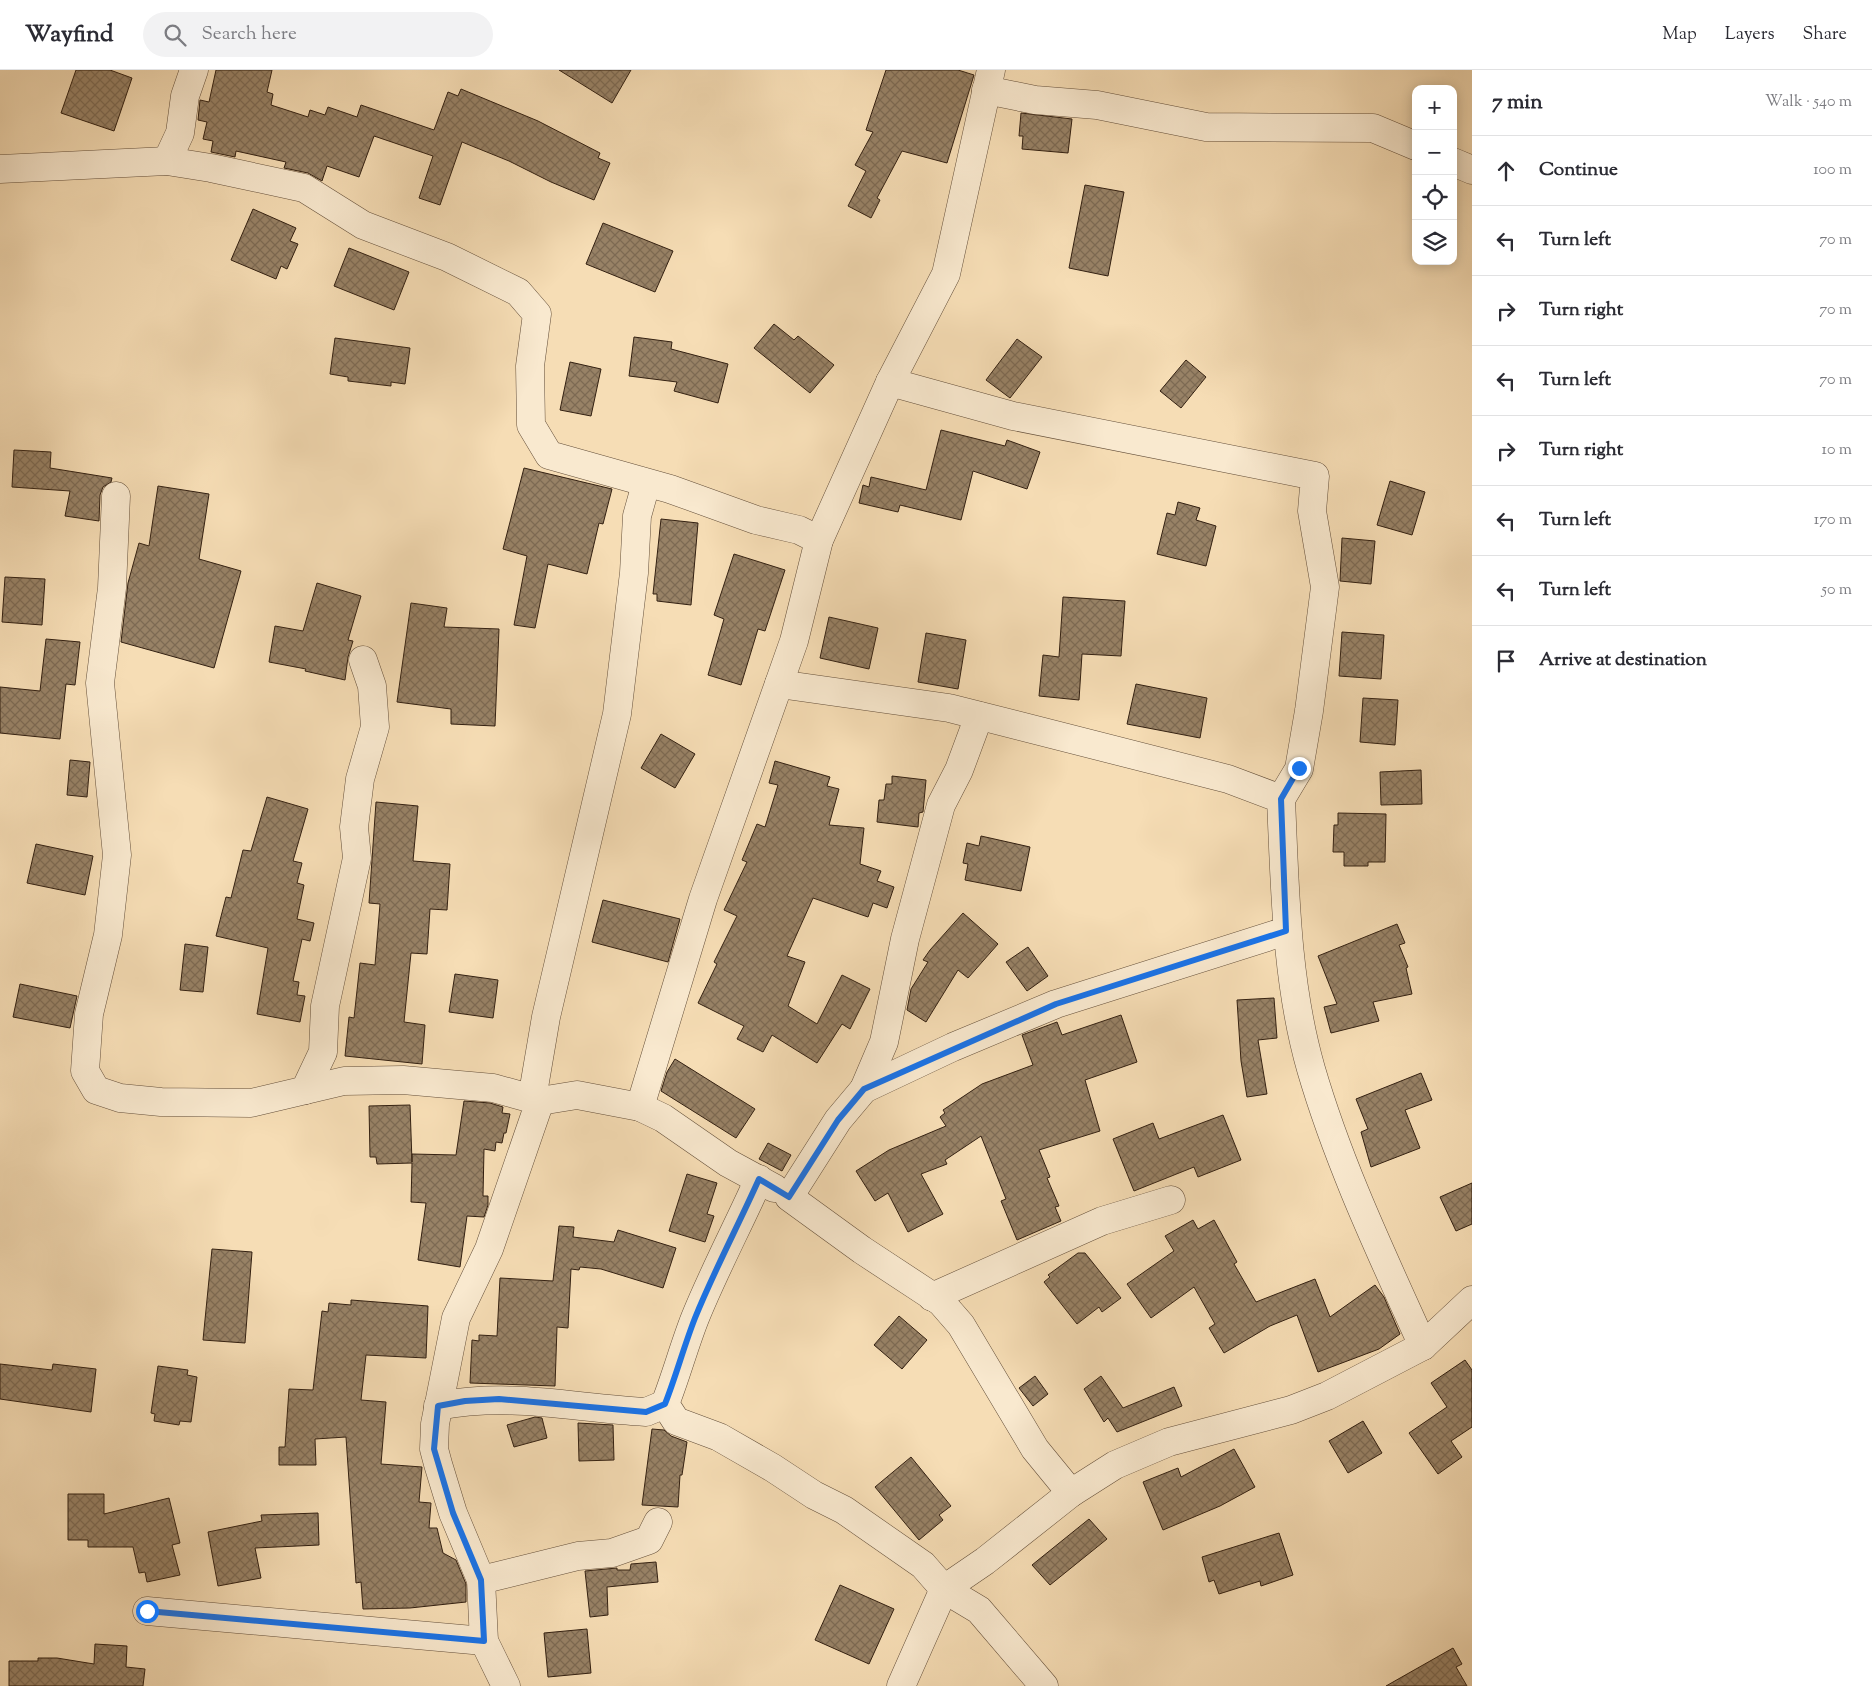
<!DOCTYPE html>
<meta charset="utf-8">
<style>
body{margin:0;font-family:"Sorts Mill Goudy",serif;background:#f2f2f3;color:#2b2b33}
.controls{position:absolute;right:15px;top:15px;display:grid;overflow:hidden;border-radius:10px;box-shadow:0 2px 12px #0003}
.controls button{width:45px;height:45px;display:grid;place-items:center;padding:0;border:0;border-bottom:1px solid #e1e1e2;background:#fff;color:#2b2b33;font:25px sans-serif}
.stop{position:absolute;width:15px;height:15px;margin:-11px;border:4px solid #1a73e8;border-radius:50%;background:#fff}
.stop.end{background:#1a73e8;border-color:#fff;box-shadow:0 1px 5px #0008}
.list{margin:0;padding:0;list-style:none}
h2{display:flex;justify-content:space-between;align-items:center;height:65px;margin:0;padding:0 20px;font-size:21px}
h2 small{font-size:16px;font-weight:400;color:#7c7c81}
.list li{display:grid;grid-template-columns:32px 1fr auto;gap:15px;align-items:center;box-sizing:border-box;height:70px;padding:0 20px;border-top:1px solid #e1e1e2}
.list b{display:block;font-size:19px;white-space:nowrap}
.list em{font-size:16px;font-style:normal;color:#7c7c81}
.icon{flex:none;width:28px;height:28px;fill:none;stroke:currentColor;stroke-width:2;stroke-linecap:round;stroke-linejoin:round}
.map{position:relative;flex:none;width:1472px;height:1616px;overflow:hidden}
header{display:flex;align-items:center;gap:30px;box-sizing:border-box;height:70px;padding:0 25px;background:#fff;border-bottom:1px solid #e1e1e2}
header strong{font-size:24px}
nav{display:flex;gap:28px;margin-inline-start:auto;font-size:18px}
.search{width:350px;height:45px;background:#f2f2f3;display:flex;align-items:center;gap:12px;box-sizing:border-box;padding:0 18px;border-radius:28px;color:#7c7c81;font-size:19px}
main{display:flex}
aside{flex:1;background:#fff}
.map>svg:first-child{display:block}
.building{fill:url(#building-cross-hatch);stroke:#332011}
.lines{fill:none;stroke-linecap:round;stroke-linejoin:round}
.street-casing{stroke:#644f3a;stroke-width:29}
.street{stroke:#f9e9cf;stroke-width:28}
.route{stroke:#1a73e8;stroke-width:6}
</style>
<header>
<strong>Wayfind</strong>
<div class="search"><svg class="icon" aria-label="search" viewBox="0 0 24 24"><circle cx="10" cy="10" r="6"/><path d="M15 15l6 6"/></svg>Search here</div>
<nav><a>Map</a><a>Layers</a><a>Share</a></nav>
</header>
<main>
<div class="map">
<svg width="1472" height="1616" viewBox="0 0 1472 1616">
<defs>
<pattern id="building-cross-hatch" width="8" height="8" patternUnits="userSpaceOnUse" patternTransform="scale(1.25)"><rect width="8" height="8" fill="#988266"/><path d="M0 0l8 8M0 8l8-8" fill="none" stroke="#7d6a53"/></pattern>
</defs>
<rect width="100%" height="100%" fill="#f6ddb5"/>
<filter id="stains"><feTurbulence type="fractalNoise" baseFrequency=".004" numOctaves="4"/><feColorMatrix values="0 0 0 0 .2 0 0 0 0 .09 0 0 0 0 .02 0 0 0 .5 -.17"/></filter>
<radialGradient id="worn" r=".72"><stop offset=".6" stop-color="#630" stop-opacity="0"/><stop offset="1" stop-color="#630" stop-opacity=".3"/></radialGradient>
<g class="building">
<path d="M76,0H110L132,8L114,61L61,43Z"/>
<path d="M216,0H272L267,22L273,24L271,35L308,47L310,40L325,45L328,37L357,47L361,35L434,60L448,22L458,26L461,19L538,51L600,83L598,88L610,93L594,130L551,112L509,91L462,72L440,135L419,128L433,86L374,66L359,107L327,96L322,111L308,103L284,98L286,92L236,81L235,87L211,82L213,71L203,69L207,52L198,50L200,30L209,32Z"/>
<path d="M559,0H631L612,33Z"/>
<path d="M886,0H958L974,5L947,93L902,81L877,128L880,130L871,148L848,136L866,101L855,95L873,62L866,60Z"/>
<path d="M1021,43L1072,49L1068,83L1022,79L1023,66H1019Z"/>
<path d="M1085,115L1124,122L1108,206L1069,198Z"/>
<path d="M253,139L296,158L290,171L298,174L287,199L281,196L276,209L231,190Z"/>
<path d="M603,153L673,181L655,222L586,194Z"/>
<path d="M349,178L409,202L394,240L334,216Z"/>
<path d="M774,254L794,270L798,266L834,295L810,323L754,278Z"/>
<path d="M634,267L672,272L671,279L728,294L718,333L674,321L677,312L629,306Z"/>
<path d="M335,268L410,278L405,314L391,312V316L348,311V307L330,304Z"/>
<path d="M1017,269L1042,287L1010,328L986,310Z"/>
<path d="M1186,290L1206,307L1181,338L1160,321Z"/>
<path d="M570,292L601,299L591,346L560,340Z"/>
<path d="M941,360L1005,376L1007,370L1040,382L1027,419L973,401L961,450L900,435L898,442L859,433L863,415L869,417L871,407L926,420Z"/>
<path d="M14,380L51,382L50,398L112,408L111,412L103,417L100,425L99,451L65,446L70,421L12,417Z"/>
<path d="M524,398L612,419L603,454L599,453L587,504L548,494L535,558L514,555L527,486L503,479Z"/>
<path d="M1390,411L1425,422L1412,465L1377,455Z"/>
<path d="M158,416L209,424L199,489L241,501L214,598L121,572L128,513L139,473L149,476Z"/>
<path d="M1178,432L1200,438L1196,450L1216,456L1206,496L1157,484L1167,443L1175,445Z"/>
<path d="M661,449L698,453L691,535L657,531V524H653Z"/>
<path d="M1342,468L1375,471L1371,514L1340,511Z"/>
<path d="M734,484L785,500L765,561L758,559L741,615L708,605L724,549L714,545Z"/>
<path d="M5,507L45,509L42,555L2,552Z"/>
<path d="M317,513L361,526L348,570L353,571L348,587L345,610L305,601L306,599L269,592L275,556L303,561Z"/>
<path d="M1063,527L1125,531L1121,586L1082,584L1079,630L1039,626L1043,585L1059,587Z"/>
<path d="M411,533L447,538L444,557L499,559L495,656L451,654V639L397,632Z"/>
<path d="M829,547L878,558L869,599L820,588Z"/>
<path d="M1342,562L1384,565L1381,609L1339,606Z"/>
<path d="M926,563L966,570L958,619L918,612Z"/>
<path d="M46,569L80,572L75,615L66,614L60,669L0,663V617L40,621Z"/>
<path d="M1136,614L1207,628L1200,668L1127,654Z"/>
<path d="M1363,628L1398,630L1395,675L1360,672Z"/>
<path d="M661,664L695,684L675,718L641,698Z"/>
<path d="M70,690L90,692L87,727L67,725Z"/>
<path d="M775,691L830,707L827,716L839,719L829,755L864,758L860,794L881,801L877,811L894,817L887,838L873,833L868,847L813,828L787,886L805,892L788,936L817,954L842,905L870,919L850,959L842,954L817,993L772,965L763,982L737,969L744,956L698,933L717,894L714,892L737,846L724,840L747,792L742,790L757,754L765,757L778,715L769,713Z"/>
<path d="M1421,700L1422,734L1381,735L1380,702Z"/>
<path d="M892,706L926,710L923,742L919,743L918,757L877,752L879,730H884L886,714H892Z"/>
<path d="M267,727L308,739L293,791L302,793L297,813L304,815L297,849L314,853L310,871L302,869L293,911L299,912L297,925L305,926L300,952L257,944L268,878L216,866L226,827L231,828L243,780L251,781Z"/>
<path d="M376,732L418,736L413,791L450,794L447,840L430,839L427,884L411,883L404,952L425,955L422,994L345,986L349,947L354,948L360,893L375,895L380,834L369,833Z"/>
<path d="M1338,743L1386,744L1385,792H1368V796H1344V782H1333L1334,755H1338Z"/>
<path d="M981,766L1030,777L1021,821L965,810L968,794L963,793L967,773L979,776Z"/>
<path d="M36,774L93,786L85,825L27,813Z"/>
<path d="M603,830L680,849L668,892L592,872Z"/>
<path d="M963,843L998,874L968,908L958,900L926,952L907,940L911,919L928,892L923,890L930,880Z"/>
<path d="M1397,854L1405,873L1399,875L1408,897L1406,898L1412,924L1373,932L1379,951L1331,963L1324,937L1337,934L1318,886Z"/>
<path d="M185,874L208,877L203,922L180,920Z"/>
<path d="M1028,877L1048,906L1027,921L1006,892Z"/>
<path d="M455,904L498,910L493,948L449,942Z"/>
<path d="M20,914L77,926L70,958L13,947Z"/>
<path d="M1274,928L1277,968L1258,970L1267,1024L1247,1027L1241,991L1237,930Z"/>
<path d="M1121,945L1137,992L1085,1010L1100,1061L1039,1080L1050,1107L1047,1108L1059,1136L1055,1137L1061,1151L1017,1170L1001,1131L1006,1129L981,1066L945,1090L947,1094L921,1104L943,1144L908,1162L888,1123L875,1131L856,1101L889,1080L946,1056L940,1047L945,1043L943,1040L982,1014L1033,995L1022,965L1057,952L1062,965Z"/>
<path d="M675,989L755,1039L736,1068L661,1021L667,1002Z"/>
<path d="M1421,1003L1432,1030L1405,1040L1420,1078L1371,1097L1361,1062L1368,1059L1356,1029Z"/>
<path d="M464,1031L490,1033L503,1037L502,1043L510,1044L506,1063H504L502,1073L496,1072L495,1081L484,1079L483,1126H488V1135L484,1147L467,1146L460,1197L418,1190L426,1133L411,1132L412,1093L377,1094L376,1087H370L369,1036L410,1035L412,1092V1084L456,1085Z"/>
<path d="M1223,1045L1241,1090L1198,1107L1194,1097L1134,1121L1113,1069L1153,1053L1159,1069Z"/>
<path d="M768,1073L791,1085L782,1101L759,1089Z"/>
<path d="M687,1104L717,1113L707,1144L714,1146L705,1172L669,1161Z"/>
<path d="M1472,1113V1154L1456,1161L1440,1127Z"/>
<path d="M1193,1150L1198,1159L1214,1150L1237,1192L1234,1194L1256,1232L1315,1209L1330,1247L1375,1215L1384,1227L1400,1264L1379,1279L1318,1302L1297,1245L1270,1256L1224,1283L1209,1258L1215,1254L1194,1217L1151,1248L1127,1214L1174,1181L1165,1166Z"/>
<path d="M559,1156L574,1157L573,1167L614,1172L618,1160L676,1178L663,1218L601,1199L580,1197L579,1200L571,1199L568,1258L557,1257L555,1316L470,1313L472,1270L479,1271V1265L497,1266L500,1208L553,1211Z"/>
<path d="M212,1179L252,1182L245,1273L203,1270Z"/>
<path d="M1078,1183H1085L1121,1228L1102,1242L1099,1237L1077,1254L1044,1212L1050,1207L1048,1205Z"/>
<path d="M351,1230L428,1236L426,1288L366,1285L361,1330L386,1332L381,1394L422,1397L419,1432L431,1433L429,1458H437L443,1483L456,1490L466,1514V1532L410,1538L363,1539L361,1512L356,1513L346,1367L315,1369L316,1395H279V1377H285L289,1319L313,1320L322,1241L328,1242L329,1233L351,1235Z"/>
<path d="M899,1246L927,1270L902,1299L874,1275Z"/>
<path d="M1465,1290L1472,1300V1357L1451,1371L1462,1387L1438,1404L1409,1363L1447,1337L1431,1313Z"/>
<path d="M0,1294L52,1300L53,1294L96,1299L91,1342L0,1329Z"/>
<path d="M158,1296L188,1300L187,1305L197,1307L191,1352L180,1351L179,1355L154,1351L155,1344L151,1343Z"/>
<path d="M1035,1306L1048,1324L1033,1336L1019,1318Z"/>
<path d="M1101,1306L1123,1338L1174,1317L1182,1336L1117,1362L1108,1348L1104,1352L1084,1319Z"/>
<path d="M535,1347L542,1348L547,1368L514,1377L507,1355Z"/>
<path d="M1363,1351L1382,1383L1348,1403L1329,1371Z"/>
<path d="M578,1353L613,1355L614,1390L579,1391Z"/>
<path d="M652,1359L664,1360L671,1366L687,1372L682,1405H680L678,1437L642,1435Z"/>
<path d="M1234,1379L1255,1417L1220,1436L1163,1460L1143,1412L1178,1398L1181,1407Z"/>
<path d="M911,1387L951,1436L939,1445L943,1450L919,1470L875,1417Z"/>
<path d="M68,1424H104V1444L169,1428L180,1473L172,1475L180,1505L147,1512L145,1502L139,1503L133,1477H88V1470H68Z"/>
<path d="M318,1443L319,1475L255,1478L261,1508L218,1516L208,1462L262,1451L261,1445Z"/>
<path d="M1089,1449L1107,1469L1050,1515L1032,1495Z"/>
<path d="M1279,1463L1293,1505L1261,1516L1260,1511L1219,1524L1214,1510L1209,1512L1202,1487Z"/>
<path d="M656,1492L658,1512L607,1517L608,1545L590,1547L585,1501L617,1498V1500H630L631,1494Z"/>
<path d="M840,1515L894,1539L869,1594L815,1570Z"/>
<path d="M587,1559L591,1603L548,1607L544,1563Z"/>
<path d="M95,1574L127,1576L126,1597L145,1599L143,1616H9V1591H38V1588H57L94,1594Z"/>
<path d="M1453,1578L1462,1594L1456,1597L1467,1616H1386Z"/>
</g>
<g class="lines">
<defs>
<g id="street">
<path d="M986,20L1035,30L1097,35L1206,57L1373,58L1416,76"/>
<path d="M167,91L180,63L185,26L194,0"/>
<path d="M1453,92L1472,100"/>
<path d="M0,99L167,91L211,98L304,118L363,155L447,187L518,222L537,244L530,296L531,355L549,385L670,419L756,450L799,460L819,470"/>
<path d="M890,312L1013,346L1315,406L1312,441L1325,517L1309,641L1299,699L1281,729"/>
<path d="M116,426L112,518L100,613L117,785L108,865L89,944L85,1001L96,1020L120,1028L161,1032L251,1033L344,1011L403,1010L493,1018L540,1031L489,1179L456,1248L435,1354L434,1379L438,1394L453,1443L481,1510L484,1571L506,1616"/>
<path d="M779,614L949,638L1228,709L1281,729C1285,819 1286,912 1311,999C1339,1095 1382,1185 1423,1276"/>
<path d="M864,1019L884,972L905,869L941,735L959,700L979,646"/>
<path d="M305,1020L323,982L325,936L357,788L354,757L360,709L375,657L372,616L363,590"/>
<path d="M532,1029L546,947L617,644L634,503L637,446L646,414"/>
<path d="M540,1031L577,1025L640,1037L663,1048L728,1093L774,1118"/>
<path d="M640,1037L703,829L794,571L819,470L890,312L946,204L991,0"/>
<path d="M759,1109C738,1156 714,1201 695,1248C684,1276 676,1306 665,1334L676,1351L719,1367L773,1398L814,1425L844,1440L923,1495L944,1519L979,1540L1044,1616"/>
<path d="M932,1227L1102,1151L1171,1130"/>
<path d="M438,1336C512,1322 573,1338 646,1342L665,1334"/>
<path d="M1071,1423L1035,1379L961,1255L941,1232L862,1180L789,1127L838,1050L864,1019L953,977L1056,934L1286,861"/>
<path d="M481,1510L578,1486L612,1483L649,1470L658,1452"/>
<path d="M147,1541L484,1571"/>
<path d="M901,1616L944,1519L985,1491L1071,1423L1115,1395L1169,1372L1291,1340L1327,1326L1423,1276L1472,1230"/>
</g>
</defs>
<use href="#street" class="street-casing"/>
<use href="#street" class="street"/>
</g>
<g class="lines">
<path class="route" d="M147,1541L484,1571L481,1510L453,1443L434,1379L438,1336L465,1331L499,1329L646,1342L665,1334C676,1306 684,1276 695,1248C714,1201 738,1156 759,1109L789,1127L838,1050L864,1019L1056,934L1286,861L1281,729L1299,698"/>
</g>
<rect width="100%" height="100%" filter="url(#stains)"/>
<rect width="100%" height="100%" fill="url(#worn)"/>
</svg>
<div class="controls">
<button>+</button>
<button>−</button>
<button><svg class="icon" aria-label="locate" viewBox="0 0 24 24"><circle cx="12" cy="12" r="6"/><path d="M12 2v4M12 18v4M2 12h4M18 12h4"/></svg></button>
<button><svg class="icon" aria-label="layers" viewBox="0 0 24 24"><path d="M12 4l9 5-9 5-9-5zM3 14l9 5 9-5"/></svg></button>
</div>
<div class="stop" style="left:147px;top:1541px"></div>
<div class="stop end" style="left:1299px;top:698px"></div>
</div>
<aside>
<h2>7 min<small>Walk · 540 m</small></h2>
<ul class="list">
<li><svg class="icon" aria-label="ahead" viewBox="0 0 24 24"><path d="M12 20V5M6 11l6-6 6 6"/></svg><div><b>Continue</b></div><em>100 m</em></li>
<li><svg class="icon" aria-label="left" viewBox="0 0 24 24"><path d="M17 20v-9H6M10 6l-5 5 5 5"/></svg><div><b>Turn left</b></div><em>70 m</em></li>
<li><svg class="icon" aria-label="right" viewBox="0 0 24 24"><path d="M7 20v-9h11M14 6l5 5-5 5"/></svg><div><b>Turn right</b></div><em>70 m</em></li>
<li><svg class="icon" aria-label="left" viewBox="0 0 24 24"><path d="M17 20v-9H6M10 6l-5 5 5 5"/></svg><div><b>Turn left</b></div><em>70 m</em></li>
<li><svg class="icon" aria-label="right" viewBox="0 0 24 24"><path d="M7 20v-9h11M14 6l5 5-5 5"/></svg><div><b>Turn right</b></div><em>10 m</em></li>
<li><svg class="icon" aria-label="left" viewBox="0 0 24 24"><path d="M17 20v-9H6M10 6l-5 5 5 5"/></svg><div><b>Turn left</b></div><em>170 m</em></li>
<li><svg class="icon" aria-label="left" viewBox="0 0 24 24"><path d="M17 20v-9H6M10 6l-5 5 5 5"/></svg><div><b>Turn left</b></div><em>50 m</em></li>
<li><svg class="icon" aria-label="arrive" viewBox="0 0 24 24"><path d="M6 21V4h12l-3 4 3 4H6"/></svg><div><b>Arrive at destination</b></div></li>
</ul>
</aside>
</main>
